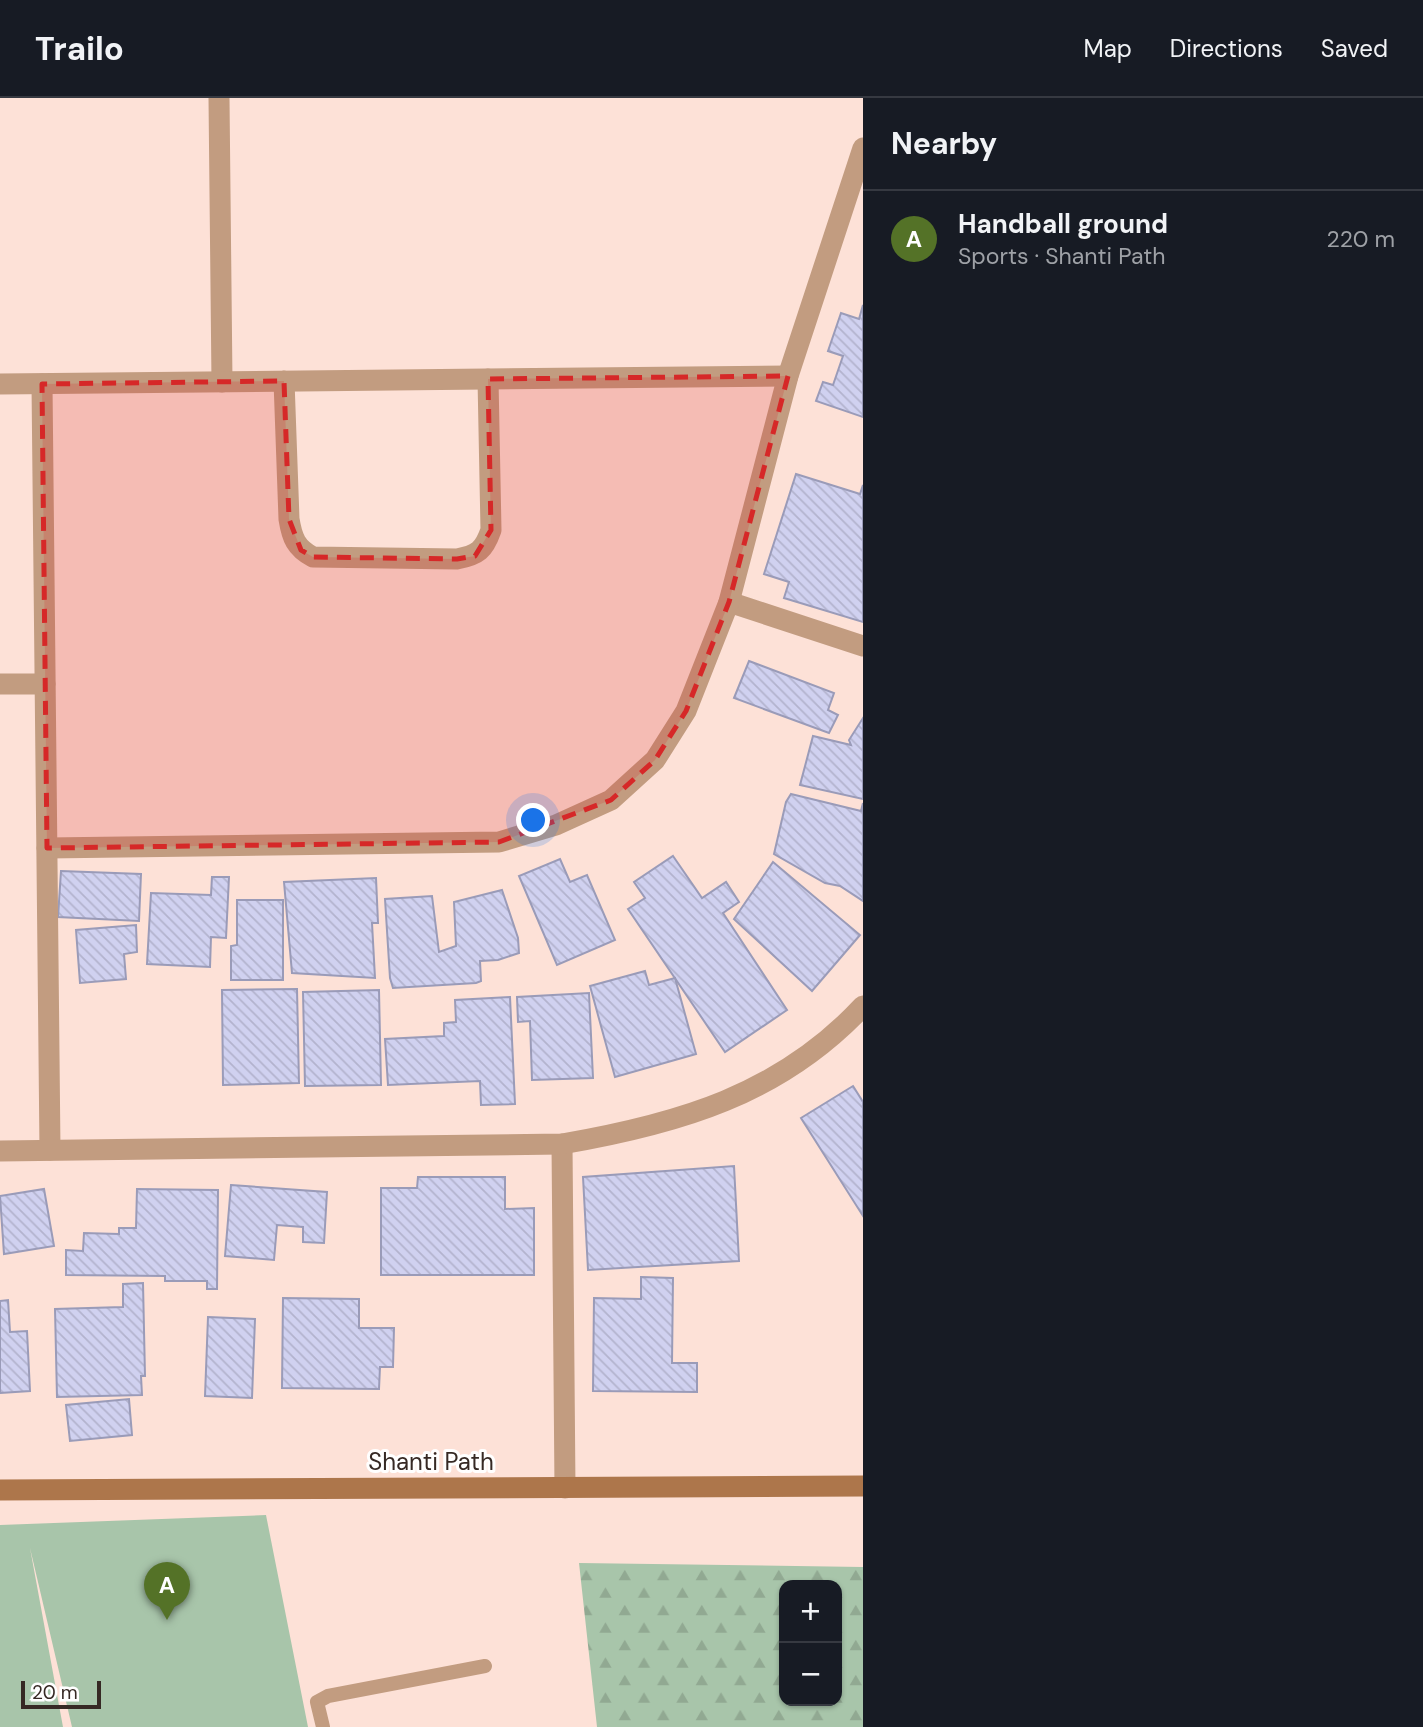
<!DOCTYPE html>
<meta charset="utf-8">
<style>
body{margin:0;font-family:"DM Sans",sans-serif;background:#20242c;color:#f1f3f6}
.controls{position:absolute;right:21px;bottom:21px;display:grid;overflow:hidden;border-radius:14px;box-shadow:0 2px 5px #0004}
.controls button{width:63px;height:63px;display:grid;place-items:center;padding:0;border:0;border-bottom:2px solid #363941;background:#171b24;color:#f1f3f6;font:35px sans-serif}
.scale{position:absolute;left:21px;bottom:18px;width:80px;box-sizing:border-box;padding-left:7px;border:4px solid #362924;border-top:0;font-size:19px;line-height:24px;white-space:nowrap;color:#362924;-webkit-text-stroke:5px #fff;paint-order:stroke}
.you{position:absolute;left:534px;top:723px;width:24px;height:24px;margin:-18px;border:5px solid #fff;border-radius:50%;background:#1a73e8;box-shadow:0 0 0 10px #1a73e833}
.badge{display:grid;place-items:center;width:46px;height:46px;border-radius:50%;background:#547227;color:#fff;font-size:23px;font-weight:700}
.pin{position:absolute;translate:-50% -58px;filter:drop-shadow(0 2px 4px #0008)}
.pin::after{content:'';position:absolute;top:37px;width:24px;height:21px;background:inherit;clip-path:polygon(0 0,100% 0,50% 100%)}
.list{margin:0;padding:0;list-style:none}
h2{display:flex;justify-content:space-between;align-items:center;height:91px;margin:0;padding:0 28px;font-size:30px}
h2 small{font-size:23px;font-weight:400;color:#9ea1a6}
.list li{display:grid;grid-template-columns:46px 1fr auto;gap:21px;align-items:center;box-sizing:border-box;height:98px;padding:0 28px;border-top:2px solid #363941}
.list b{display:block;font-size:26px;white-space:nowrap}
.list p{margin:0;font-size:23px;white-space:nowrap;color:#9ea1a6}
.list em{font-size:23px;font-style:normal;color:#9ea1a6}
.map{position:relative;flex:none;width:863px;height:1629px;overflow:hidden}
header{display:flex;align-items:center;gap:42px;box-sizing:border-box;height:98px;padding:0 35px;background:#171b24;border-bottom:2px solid #363941}
header strong{font-size:33px}
nav{display:flex;gap:38px;margin-inline-start:auto;font-size:24px}
main{display:flex}
aside{flex:1;background:#171b24}
.map>svg:first-child{display:block}
.grass{fill:#a8c5aa}
.forest{fill:url(#forest-firs);fill-rule:evenodd}
.building{fill:url(#building-back-hatch);stroke:#9a9bb8;stroke-width:2}
.lines{fill:none;stroke-linecap:round;stroke-linejoin:round}
.lane{stroke:#c29c80;stroke-width:14}
.street{stroke:#c29c80;stroke-width:21}
.secondary{stroke:#ad764b;stroke-width:21}
.marked{fill:#d62828;fill-opacity:0.2;stroke:#d62828;stroke-width:5;stroke-dasharray:14 9;stroke-linejoin:round}
.labels{text-anchor:middle;stroke-width:6;stroke-linejoin:round;paint-order:stroke}
.street-label{font-size:24px;fill:#362924;stroke:#fff}
</style>
<header>
<strong>Trailo</strong>
<nav><a>Map</a><a>Directions</a><a>Saved</a></nav>
</header>
<main>
<div class="map">
<svg width="863" height="1629" viewBox="0 0 863 1629">
<defs>
<pattern id="forest-firs" width="22" height="20" patternUnits="userSpaceOnUse" patternTransform="scale(1.75)"><rect width="22" height="20" fill="#a8c5aa"/><path d="M5 1l3.5 6h-7zM16 11l3.5 6h-7z" fill="#91a992"/></pattern>
<pattern id="building-back-hatch" width="6" height="6" patternUnits="userSpaceOnUse" patternTransform="scale(1.75)"><rect width="6" height="6" fill="#d0d1f0"/><path d="M-1 5l2 2M0 0l6 6M5-1l2 2" fill="none" stroke="#b3b3ce"/></pattern>
</defs>
<rect width="100%" height="100%" fill="#fde1d7"/>
<path class="grass" d="M266,1417L308,1629H72L30,1450L63,1629H0V1427Z"/>
<path class="forest" d="M579,1465L863,1469V1629H597ZM784,1487H837V1603H784Z"/>
<g class="building">
<path d="M863,207V319L816,303L823,284L833,287L843,258L828,253L841,215L859,221Z"/>
<path d="M796,376L860,396L863,387V524L784,500L789,484L764,476Z"/>
<path d="M749,563L834,595L828,612L838,617L829,635L734,600Z"/>
<path d="M863,620V701L800,687L813,638L851,647L849,642Z"/>
<path d="M791,696L861,713L863,705V803L840,788L825,785L774,756L786,704Z"/>
<path d="M673,758L702,800L726,784L739,804L723,815L787,912L725,954L628,811L645,800L634,784Z"/>
<path d="M560,761L570,784L587,777L615,842L557,867L519,778Z"/>
<path d="M773,764L860,837L812,893L734,821Z"/>
<path d="M61,773L141,776L139,823L58,819Z"/>
<path d="M212,779H229L226,840L211,839L210,869L147,866L151,795L211,797Z"/>
<path d="M376,780L378,825H372L375,880L292,875L284,784Z"/>
<path d="M502,792L518,840L519,855L498,862L480,863L481,883L476,885L393,890L390,880L385,801L432,798L439,854L456,848L454,804Z"/>
<path d="M237,802H283V882H231V848L237,847Z"/>
<path d="M136,827L137,854L124,856L126,881L80,885L76,832Z"/>
<path d="M645,873L649,887L675,880L696,956L615,979L590,888Z"/>
<path d="M297,891L299,985L223,987L222,892Z"/>
<path d="M379,892L381,987L305,988L303,894Z"/>
<path d="M589,895L593,980L532,982L530,923L518,924L517,899Z"/>
<path d="M510,899L515,1006L481,1007L480,983L388,987L385,941L444,938V925L456,924L455,902Z"/>
<path d="M853,988L863,1004V1118L801,1020Z"/>
<path d="M734,1068L739,1163L588,1172L583,1079Z"/>
<path d="M418,1079H505V1111L534,1110V1177H381V1090H417Z"/>
<path d="M231,1087L327,1094L324,1145L303,1144V1129L277,1127L274,1162L225,1158Z"/>
<path d="M44,1091L54,1148L4,1156L0,1098Z"/>
<path d="M137,1091L218,1092L217,1191H207V1183H165V1178L66,1177V1152L83,1153L84,1135L119,1136V1130H136Z"/>
<path d="M641,1179L673,1180L672,1265H697V1294L593,1293L594,1200L641,1201Z"/>
<path d="M143,1185L145,1278H141L142,1297L57,1299L55,1211L123,1209V1186Z"/>
<path d="M283,1200L359,1201V1230H394L393,1269H380L379,1291L282,1290Z"/>
<path d="M8,1202L10,1234L27,1233L30,1293L0,1295V1203Z"/>
<path d="M208,1219L255,1221L252,1300L205,1298Z"/>
<path d="M129,1301L132,1337L70,1343L66,1307Z"/>
</g>
<g class="lines">
<path class="lane" d="M323,1629L317,1604L328,1598L485,1568"/>
<g class="street">
<path d="M219,0L222,284"/>
<path d="M284,283L289,421C292,440 296,450 313,459L457,461C478,457 484,452 491,432L488,281"/>
<path d="M0,286L788,278"/>
<path d="M42,286L50,1052"/>
<path d="M729,504L863,548"/>
<path d="M0,586H45"/>
<path d="M47,750L499,744L556,727L611,702L655,662L686,613L729,504L788,278L863,50"/>
<path d="M562,1046L565,1390"/>
<path d="M0,1053L562,1046C678,1026 780,997 863,908"/>
</g>
<path class="secondary" d="M0,1392L863,1388"/>
</g>
<path class="marked" d="M788,278L729,504L686,613L655,662L611,702L499,744L47,750L42,286L284,283L289,421L301,452L313,459L457,461L475,458L491,432L488,281Z"/>
<g class="labels">
<g class="street-label">
<text x="431" y="1372">Shanti Path</text>
</g>
</g>
</svg>
<div class="controls">
<button>+</button>
<button>−</button>
</div>
<div class="scale">20 m</div>
<div class="you"></div>
<div class="pin badge" style="left:167px;top:1522px">A</div>
</div>
<aside>
<h2>Nearby<small></small></h2>
<ul class="list">
<li><span class="badge">A</span><div><b>Handball ground</b><p>Sports · Shanti Path</p></div><em>220 m</em></li>
</ul>
</aside>
</main>
